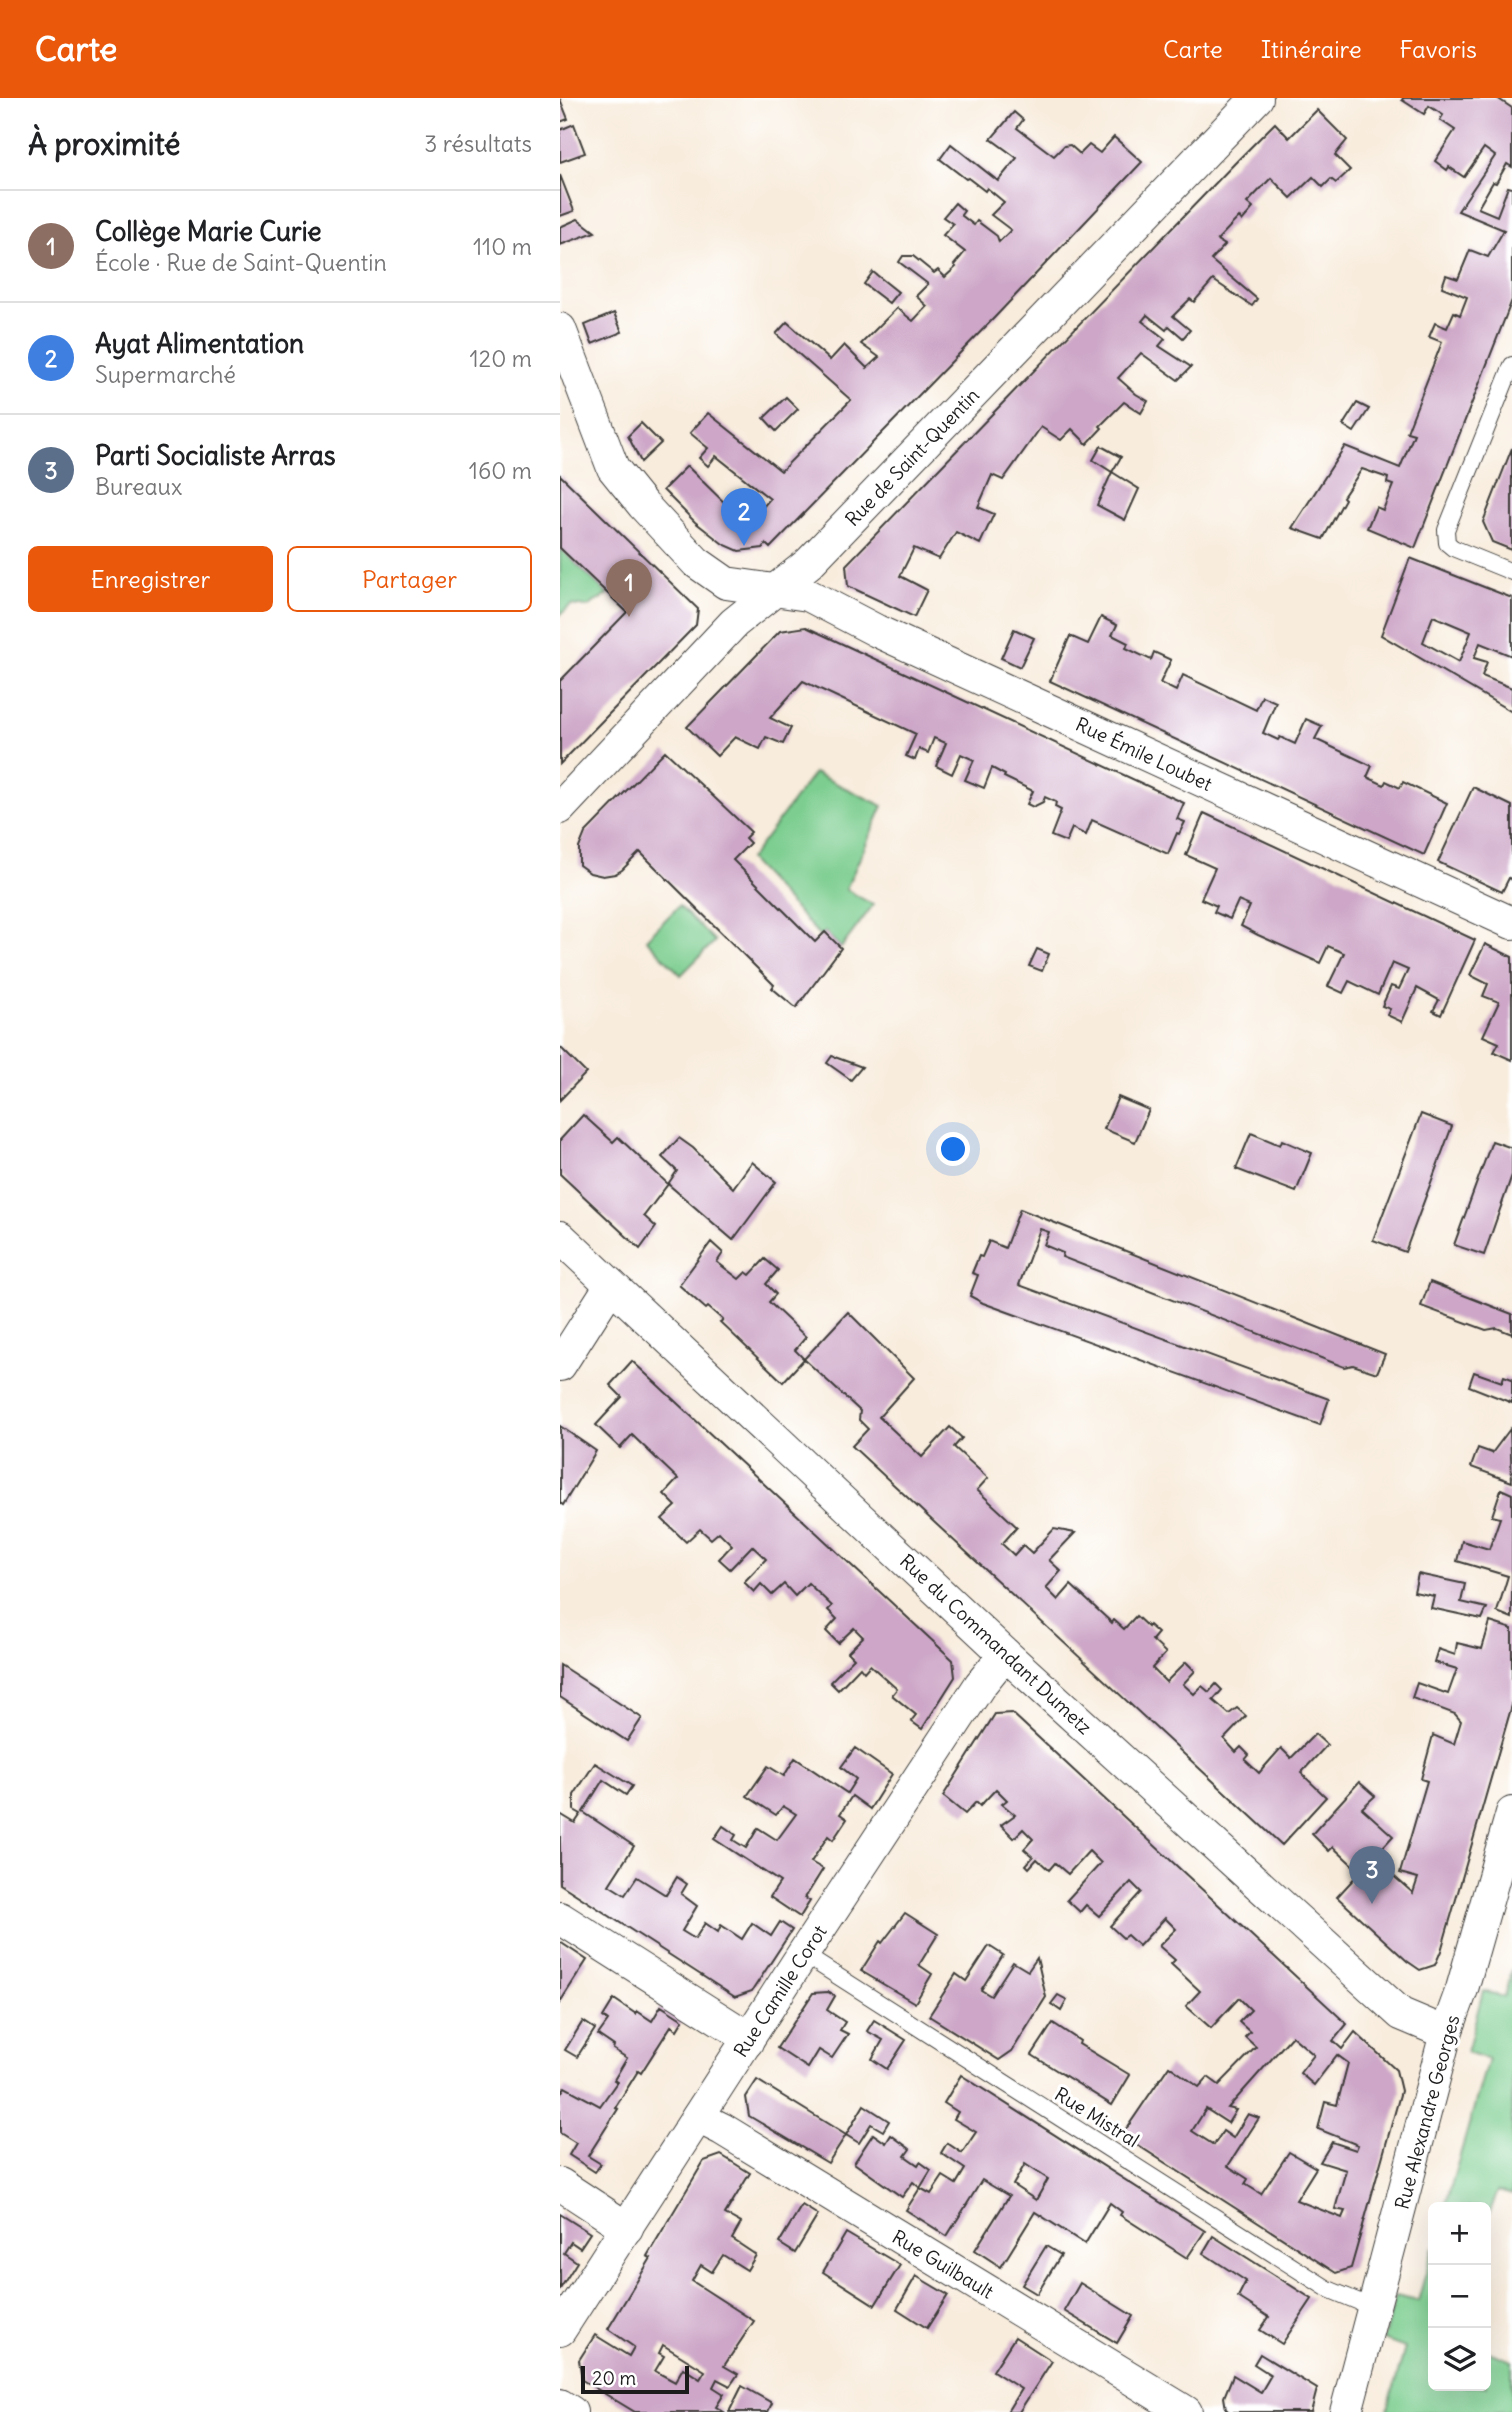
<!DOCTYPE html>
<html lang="fr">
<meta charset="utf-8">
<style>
body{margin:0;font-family:Delius,sans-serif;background:#f2f2f2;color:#202124}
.controls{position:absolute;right:21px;bottom:21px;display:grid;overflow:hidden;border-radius:10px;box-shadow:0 7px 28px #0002}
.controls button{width:63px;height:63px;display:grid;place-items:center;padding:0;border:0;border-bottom:2px solid #e0e0e0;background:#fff;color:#202124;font:35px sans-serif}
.scale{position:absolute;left:21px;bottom:18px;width:108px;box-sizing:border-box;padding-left:7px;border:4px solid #1c1c1c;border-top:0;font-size:19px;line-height:24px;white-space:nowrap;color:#1c1c1c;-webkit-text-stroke:5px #fff;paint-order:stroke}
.you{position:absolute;left:394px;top:1052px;width:24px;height:24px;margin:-18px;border:5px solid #fff;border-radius:50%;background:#1a73e8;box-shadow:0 0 0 10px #1a73e833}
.badge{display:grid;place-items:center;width:46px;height:46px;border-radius:50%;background:#ea580c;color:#fff;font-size:23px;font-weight:700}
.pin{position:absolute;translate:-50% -58px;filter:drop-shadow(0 2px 4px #0008)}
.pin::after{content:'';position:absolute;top:37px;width:24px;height:21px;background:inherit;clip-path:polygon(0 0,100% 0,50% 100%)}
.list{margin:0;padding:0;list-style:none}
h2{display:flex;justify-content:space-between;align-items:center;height:91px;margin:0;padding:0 28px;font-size:30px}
h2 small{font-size:23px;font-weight:400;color:#757577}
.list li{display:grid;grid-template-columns:46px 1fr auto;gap:21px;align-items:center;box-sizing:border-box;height:112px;padding:0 28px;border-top:2px solid #e0e0e0}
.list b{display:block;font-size:26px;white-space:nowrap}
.list p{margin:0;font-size:23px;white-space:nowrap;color:#757577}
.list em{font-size:23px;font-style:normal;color:#757577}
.actions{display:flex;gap:14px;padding:21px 28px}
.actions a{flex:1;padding:16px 0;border:2px solid #ea580c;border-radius:10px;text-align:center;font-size:24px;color:#ea580c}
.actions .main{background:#ea580c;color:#fff}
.icon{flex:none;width:38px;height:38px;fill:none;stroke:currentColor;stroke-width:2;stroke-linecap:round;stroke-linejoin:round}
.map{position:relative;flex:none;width:952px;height:2314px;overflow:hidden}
header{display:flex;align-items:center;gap:42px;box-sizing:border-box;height:98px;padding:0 35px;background:#ea580c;color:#fff}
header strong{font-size:33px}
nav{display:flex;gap:38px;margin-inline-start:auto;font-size:24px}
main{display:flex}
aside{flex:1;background:#fff}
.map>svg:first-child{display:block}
.green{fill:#7bcd8f;stroke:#4c7456;stroke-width:2}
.building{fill:#cea7c8;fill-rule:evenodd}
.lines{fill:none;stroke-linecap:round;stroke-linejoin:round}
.service-casing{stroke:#3d3b39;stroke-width:18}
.minor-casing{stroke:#3d3b39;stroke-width:34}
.service{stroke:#fff;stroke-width:16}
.minor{stroke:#fff;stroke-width:32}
.labels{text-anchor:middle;stroke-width:6;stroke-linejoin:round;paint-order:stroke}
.street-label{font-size:19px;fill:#1c1c1c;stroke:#fff}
</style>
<header>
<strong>Carte</strong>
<nav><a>Carte</a><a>Itinéraire</a><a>Favoris</a></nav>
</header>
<main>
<aside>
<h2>À proximité<small>3 résultats</small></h2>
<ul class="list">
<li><span class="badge" style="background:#8d6e63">1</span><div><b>Collège Marie Curie</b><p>École · Rue de Saint-Quentin</p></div><em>110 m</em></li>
<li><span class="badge" style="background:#3f7fe0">2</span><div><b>Ayat Alimentation</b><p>Supermarché</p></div><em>120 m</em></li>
<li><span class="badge" style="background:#5c6f8a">3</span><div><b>Parti Socialiste Arras</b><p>Bureaux</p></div><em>160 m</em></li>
</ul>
<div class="actions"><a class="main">Enregistrer</a><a>Partager</a></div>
</aside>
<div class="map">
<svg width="952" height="2314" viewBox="0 0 952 2314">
<rect width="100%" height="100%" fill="#fff"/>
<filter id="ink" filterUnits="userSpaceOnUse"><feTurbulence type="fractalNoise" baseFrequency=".0143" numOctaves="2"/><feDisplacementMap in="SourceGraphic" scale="14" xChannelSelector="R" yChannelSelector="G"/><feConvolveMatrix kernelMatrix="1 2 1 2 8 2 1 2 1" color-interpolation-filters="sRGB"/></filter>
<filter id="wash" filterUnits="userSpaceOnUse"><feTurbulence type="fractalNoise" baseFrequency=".00686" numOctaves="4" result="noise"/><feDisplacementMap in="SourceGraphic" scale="28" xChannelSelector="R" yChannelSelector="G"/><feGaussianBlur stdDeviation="1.57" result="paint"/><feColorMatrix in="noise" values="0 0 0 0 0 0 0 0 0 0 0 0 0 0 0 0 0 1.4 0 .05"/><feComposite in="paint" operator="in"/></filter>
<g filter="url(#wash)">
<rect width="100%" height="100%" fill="#f8ecdc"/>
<g class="green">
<path d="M0,450L48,496L27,509L11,507L0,517Z"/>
<path d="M254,675L323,708L286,791L313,807L281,850L265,834L260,838L189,762Z"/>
<path d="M119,808L155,843L121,877L86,841Z"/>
<path d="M952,1871V2097L938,2093L926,2124V2109H885L928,1961L907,1954L923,1893L944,1899Z"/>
<path d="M873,2149V2288H926V2253L952,2263V2314H827L845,2250L823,2242L836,2198L858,2203Z"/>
</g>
<g id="blocks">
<g class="building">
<path d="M843,0H937L952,10V69L947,66L936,85L933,84L918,110L937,118L948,89L952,90V202L855,450L807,430L816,409L823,412L833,387L827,385L828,380L802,371L783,399L785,401L763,441L732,430L785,348L840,370L854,336L847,334L882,244L869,239L875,225L887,230L894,214L900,217L907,199L882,189L886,177L898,181L910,152L928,159L944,132L898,113L935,58L924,50L904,79L889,69L887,72L875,63L895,32L880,22L883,17L869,8L864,16L842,2Z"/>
<path d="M0,1L8,21L0,24Z"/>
<path d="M757,12L787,42L775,57L790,72L776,85L771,81L763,89L753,79L731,100L711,80L687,105L693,110L682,123L679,119L657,142L665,147L651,162L697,201L692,208L653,182L634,204L630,201L613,218L630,232L623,240L609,228L606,232L587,217L582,223L605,241L599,248L631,269L618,282L581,255L558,280L576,296L588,303L581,315L564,304L540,328L542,330L527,346L512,331L501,342L481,329L443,382L432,377L418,409L434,416L420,446L396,434L379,461L354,450L340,478L367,492L354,519L288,488L286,467L678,62L715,25L729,40Z"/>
<path d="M454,14L463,22L457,30L494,58L504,48L510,47L520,56L529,47L540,55L554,39L582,64L435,219L210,450L206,446L203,450L179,453L163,446L135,424L103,392L127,368L187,427L210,401L156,358L148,368L139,360L148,350L130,335L148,315L221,373L291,302L216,236L227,224L270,262L284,247L307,270L319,259L301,246L337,210L353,223L367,208L356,198L368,186L339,164L343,158H353L374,175L378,172L385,179L396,169L394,167L405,154L383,137L393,126L383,119L395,105L404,113L401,117L414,127L417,123L437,138L439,144L451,132L431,117L444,104L427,90L425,93L408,80L406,81L380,61L391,46L438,83L457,60L431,41Z"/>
<path d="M14,26L25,55L0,64V32Z"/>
<path d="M0,77L14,113L0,118Z"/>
<path d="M18,121L35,134L0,147V129Z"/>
<path d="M313,174L338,194L329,205L304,186Z"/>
<path d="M54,215L62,234L32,246L25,227Z"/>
<path d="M226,299L238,311L216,333L204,320Z"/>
<path d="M797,305L809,311L794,334L783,327Z"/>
<path d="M81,325L101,345L81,364L68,338Z"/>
<path d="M541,348L561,359L552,374L533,362Z"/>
<path d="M952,350V452L932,444L923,424Z"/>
<path d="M552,374L579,391L565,422L537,407Z"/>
<path d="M0,377L138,511L136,527L0,666V583L67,514L0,450Z"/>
<path d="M850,460L952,500V558L920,545L914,560L927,564L922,578L952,590V614L821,537ZM873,518L911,534L899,564L863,544Z"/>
<path d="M541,519L557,527L552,537L568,545L566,550L591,562L594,554L611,562L600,585L616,593L623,577L696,612L702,598L716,604L703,635L718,642L720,639L735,646L746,621L762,628L755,641L812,668L807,679L824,687L826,683L840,690L843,684L887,705L864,757L490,583L510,538L528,546Z"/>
<path d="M246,529L624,705L617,721L625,724L619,736L617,735L608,756L532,722L526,737L512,730L506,744L491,738L501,712L495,709L496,704L485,699L483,704L473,709L467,706L473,693L444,679L445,677L432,670L424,690L405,682L414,662L401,656L392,676L376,668L386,645L374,640L368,655L359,651L355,662L346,658L356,636L243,583L210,620L231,630L223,646L206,639L200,651L175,639L157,658L127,629L220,533Z"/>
<path d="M454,531L474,540L460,569L441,560Z"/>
<path d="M105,653L191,734L185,740L190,745L173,762L255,844L265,834L281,850L236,910L212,890L214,887L80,754L62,772L55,776L43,778L30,775L19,767V750L25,735Z"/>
<path d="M913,689L952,708V782L949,780L942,794L878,764Z"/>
<path d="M644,715L915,842L881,917L873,913L879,902L857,890L842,924L827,917L830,911L822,908L831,888L839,891L848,872L832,865L818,897L789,883L783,895L768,888L784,855L768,848L760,865L698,837L681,828L690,808L678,803L670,821L654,814L657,808L641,801L655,770L626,757Z"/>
<path d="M925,846L952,859V962L934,954L939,945L923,938L939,904L923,898L928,886L910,877Z"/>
<path d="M477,851L489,856L482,873L469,868Z"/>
<path d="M0,949L26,975L0,1002Z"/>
<path d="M272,958L302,969L291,982L267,965Z"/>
<path d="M558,999L589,1012L575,1044L544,1031Z"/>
<path d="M861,1016L892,1028L845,1154L813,1142Z"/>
<path d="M23,1017L53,1044L58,1039L108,1086L84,1118L96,1129L80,1151L0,1076V1042Z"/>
<path d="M691,1035L720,1047L722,1042L752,1055L736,1094L676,1071Z"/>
<path d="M119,1040L133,1050L173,1090L192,1064L216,1084L173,1142L108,1086L117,1073L102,1059Z"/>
<path d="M932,1043L952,1050V1077L924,1157L894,1147Z"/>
<path d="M460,1111L825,1256L817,1275L793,1267L784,1269L502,1159L503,1155L484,1147L489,1134L480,1131L459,1187L769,1301L760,1327L423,1205L410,1198L418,1177L412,1175L419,1158L422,1159L429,1143L445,1150Z"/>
<path d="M151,1144L163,1155L157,1164L179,1181L186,1174L190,1177L205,1161L218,1172L206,1186L216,1196L209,1204L246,1239L235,1252L244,1261L223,1284L160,1224L163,1222L148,1209L146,1211L119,1187Z"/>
<path d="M870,1184L952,1216V1236L937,1230L926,1232L861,1208Z"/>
<path d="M288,1214L354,1280L319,1319L362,1359L390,1329L402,1340L394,1349L428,1380L417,1392L457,1429L442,1446L454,1457L463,1447L472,1455L494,1431L515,1435L489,1462L501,1473L486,1490L498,1502L511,1487L552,1525L554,1522L564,1531L576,1518L588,1529L589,1527L598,1535L592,1542L606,1555L592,1570L606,1584L626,1564L635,1573L623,1586L634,1596L642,1588L649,1594L656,1586L662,1592L653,1602L669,1616L677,1610L686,1618L664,1641L676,1654L681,1649L689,1657L685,1662L699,1675L721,1650L731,1660L755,1636L767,1647L741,1675L766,1699L722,1747L292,1348L308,1331L299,1322L300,1313L244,1261Z"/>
<path d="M72,1263L393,1562L395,1579L362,1631L351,1623L356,1617L332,1597L337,1591L310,1567L304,1574L300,1569L278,1592L270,1584L294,1560L288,1554L303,1539L294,1530L278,1545L266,1533L277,1521L268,1512L272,1508L248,1485L235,1498L224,1486L212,1497L201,1486L194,1494L184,1484L206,1461L192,1448L170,1471L159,1461L172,1447L159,1434L151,1441L140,1431L126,1444L102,1421L116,1408L104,1396L118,1381L72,1337L60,1350L36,1327L62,1299L50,1287Z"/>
<path d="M914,1274L942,1284L944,1278L952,1281V1305L909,1288Z"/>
<path d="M0,1328L36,1353L3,1407L0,1405Z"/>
<path d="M950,1331L952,1384L911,1369L918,1350L932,1355Z"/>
<path d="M941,1391L952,1396V1520L937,1514L948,1478L897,1463L902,1443L929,1451L940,1420L932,1418Z"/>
<path d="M858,1476L905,1486L901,1504L927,1510L922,1521L871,1510L874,1498L854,1494Z"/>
<path d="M930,1524L952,1531V1607L881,1853L875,1867L860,1872L847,1863L777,1799L800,1774L773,1749L769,1753L752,1736L799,1684L815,1698L802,1710L833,1738L813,1760L853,1795L858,1780L840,1775L867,1683L861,1681L873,1637L894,1646L901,1623L895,1616L852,1600L857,1585L888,1596L897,1571L874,1564L878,1551L895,1557L897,1545L922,1551Z"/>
<path d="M0,1567L82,1620L67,1643L0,1599Z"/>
<path d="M452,1615L787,1926L773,1943L782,1951L795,1934L836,1972L841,1993L791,2170L776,2175L562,2037L609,1968L639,1989L648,1979L659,1987L696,1949L685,1939L690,1934L679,1924L691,1912L679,1900L651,1930L626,1908L640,1893L611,1866L615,1862L599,1848L616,1831L605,1820L579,1848L567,1837L563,1840L550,1828L581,1794L571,1784L539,1818L526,1807L520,1814L507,1802L541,1765L529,1753L508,1776L495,1765L489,1772L477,1761L469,1770L466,1767L473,1759L464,1751L473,1741L463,1731L454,1740L441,1727L455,1717L442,1706L447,1702L436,1691L420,1708L416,1704L405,1716L383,1698L435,1616ZM732,1938L754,1957L740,1975L754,1987L777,1957L788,1965L777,2007L765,2004L758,2031L798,2047L796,2052L772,2044L760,2064L786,2072L775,2111L785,2113L782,2120L736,2102L756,2070L729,2054L701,2096L685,2086L688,2081L668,2068L699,2020L688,2016L673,2040L663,2033L654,2047L632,2033L646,2011L668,2025L676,2012L668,2010Z"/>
<path d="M295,1650L332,1676L310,1711L292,1698L280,1716L287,1721L273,1742L268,1738L251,1764L263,1771L245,1800L250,1803L240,1819L210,1799L220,1784L154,1741L163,1728L176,1737L173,1742L186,1750L198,1730L217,1742L236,1716L223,1708L216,1717L187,1698L208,1668L224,1678L235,1660L287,1695L296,1681L281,1669Z"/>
<path d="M35,1665L72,1688L66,1697L43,1682L23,1714L74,1748L49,1787L65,1797L77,1779L106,1797L117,1779L127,1786L121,1796L137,1808L122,1833L135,1841L145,1825L158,1834L161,1827L182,1841L192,1825L211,1838L220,1824L232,1832L192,1893L175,1899L0,1786V1716L15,1725L21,1716L14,1712V1697Z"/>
<path d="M345,1815L378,1836L359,1867L372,1876L355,1905L301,1873L320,1843L322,1845Z"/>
<path d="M0,1844L27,1862L0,1904Z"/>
<path d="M429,1848L443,1857L421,1892L431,1898L453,1864L468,1873L477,1860L486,1899L452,1953L439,1962L369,1918L396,1876L406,1883Z"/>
<path d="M268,1894L275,1898L267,1912L285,1924L280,1932L288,1936L272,1960L259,1952L248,1970L217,1950L253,1895Z"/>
<path d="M498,1897L507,1902L501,1913L491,1906Z"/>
<path d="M54,1901L76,1916L77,1913L92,1923L101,1908L123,1922L117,1932L111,1928L81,1975L78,1973L55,2010L58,2011L28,2058L41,2066L35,2074L9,2057L16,2045L0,2035V1997L5,1989L40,2008L57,1984L54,1982L67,1960L53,1951L54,1948L38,1937L48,1923L43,1919Z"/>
<path d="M314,1922L346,1942L327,1971L312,1961L323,1942L307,1933Z"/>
<path d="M23,1923L35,1931L17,1959L5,1952Z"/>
<path d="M493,1925L520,1943L519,1946L570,1977L552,2007L472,1957Z"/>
<path d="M401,1977L645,2133L627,2160L560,2117L562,2114L550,2105L525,2146L475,2114L441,2169L415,2152L449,2098L422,2082L387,2138L346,2112L360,2090L353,2084L342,2099L294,2065L313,2036L326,2045L331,2037L350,2051L345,2058L358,2067L360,2064L371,2072L360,2090L371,2096L383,2078L396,2086L405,2071L381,2055L387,2045L402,2055L416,2034L394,2021L398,2014L384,2005ZM465,2066L488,2081L476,2102L453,2087Z"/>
<path d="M197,1982L286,2037L268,2065L189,2018L186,1999Z"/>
<path d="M304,2007L329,2023L323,2033L311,2026L299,2045L286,2037Z"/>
<path d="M161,2057L190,2075L165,2116L181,2125L172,2141L196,2157L187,2172L163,2157L152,2174L141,2167L132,2183L194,2223L164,2268L178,2276L170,2288L157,2281L153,2289L164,2296L156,2309L164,2314H75L22,2282L19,2262L35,2237L69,2258L74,2249L48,2231L91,2160L87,2158L144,2063ZM103,2247L145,2273L140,2281L123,2270L115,2284L95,2273L104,2258L99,2255Z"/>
<path d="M242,2107L258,2117L235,2155L219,2145Z"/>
<path d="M0,2116L30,2135L20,2150L11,2144L4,2155L17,2164L0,2191Z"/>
<path d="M286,2135L340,2167L315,2207L263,2174Z"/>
<path d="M653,2138L752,2201L722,2246L700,2232L709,2219L678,2199L686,2183L643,2155Z"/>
<path d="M486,2148L501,2157L477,2196L462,2187Z"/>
<path d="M356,2178L388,2197L367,2230L337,2211Z"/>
<path d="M520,2185L573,2218L557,2245L504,2213Z"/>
<path d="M455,2239L492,2263L459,2314H447L461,2291L433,2273Z"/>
<path d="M700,2256L757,2291L751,2314H669L666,2311L664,2299L673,2277L701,2294L711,2277L694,2266Z"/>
<path d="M182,2288L212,2305L208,2314H169Z"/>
</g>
</g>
</g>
<g filter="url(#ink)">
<use href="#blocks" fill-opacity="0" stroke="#3d3b39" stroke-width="2"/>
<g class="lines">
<defs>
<g id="service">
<path d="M952,267L886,432L887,445L893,450L952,474"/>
<path d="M243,1856L768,2191L814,2210"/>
</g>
<g id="minor">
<path d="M0,231L53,370L83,407L136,464L166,485L248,497L317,533L952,825"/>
<path d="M0,710L174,525L249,465L697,0"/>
<path d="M0,1139L445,1556L841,1916L886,1935"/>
<path d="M0,1267L51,1187"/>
<path d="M0,1820L175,1931L187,1944"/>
<path d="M138,2019L162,2031L626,2314"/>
<path d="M0,2086L67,2130"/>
<path d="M0,2232L243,1856L420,1587L445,1556"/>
<path d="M0,2307L11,2314"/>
<path d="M786,2314L886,1935L902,1891L952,1715"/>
</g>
</defs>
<use href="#service" class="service-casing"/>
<use href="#minor" class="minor-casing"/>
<use href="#service" class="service"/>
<use href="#minor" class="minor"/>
</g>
</g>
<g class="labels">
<g class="street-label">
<text transform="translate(352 359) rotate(-46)" y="7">Rue de Saint-Quentin</text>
<text transform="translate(584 656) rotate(25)" y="7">Rue Émile Loubet</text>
<text transform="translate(436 1546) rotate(43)" y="7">Rue du Commandant Dumetz</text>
<text transform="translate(220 1893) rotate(-57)" y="7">Rue Camille Corot</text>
<text transform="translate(867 2014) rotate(-75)" y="7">Rue Alexandre Georges</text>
<text transform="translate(537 2019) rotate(32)" y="7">Rue Mistral</text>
<text transform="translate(383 2166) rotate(31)" y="7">Rue Guilbault</text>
</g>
</g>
</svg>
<div class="controls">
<button>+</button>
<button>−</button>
<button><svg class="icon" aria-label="layers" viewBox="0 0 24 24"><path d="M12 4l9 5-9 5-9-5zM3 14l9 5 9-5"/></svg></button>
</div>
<div class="scale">20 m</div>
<div class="you"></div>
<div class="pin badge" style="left:69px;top:519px;background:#8d6e63">1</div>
<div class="pin badge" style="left:184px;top:448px;background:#3f7fe0">2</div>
<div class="pin badge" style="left:812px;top:1806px;background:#5c6f8a">3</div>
</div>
</main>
